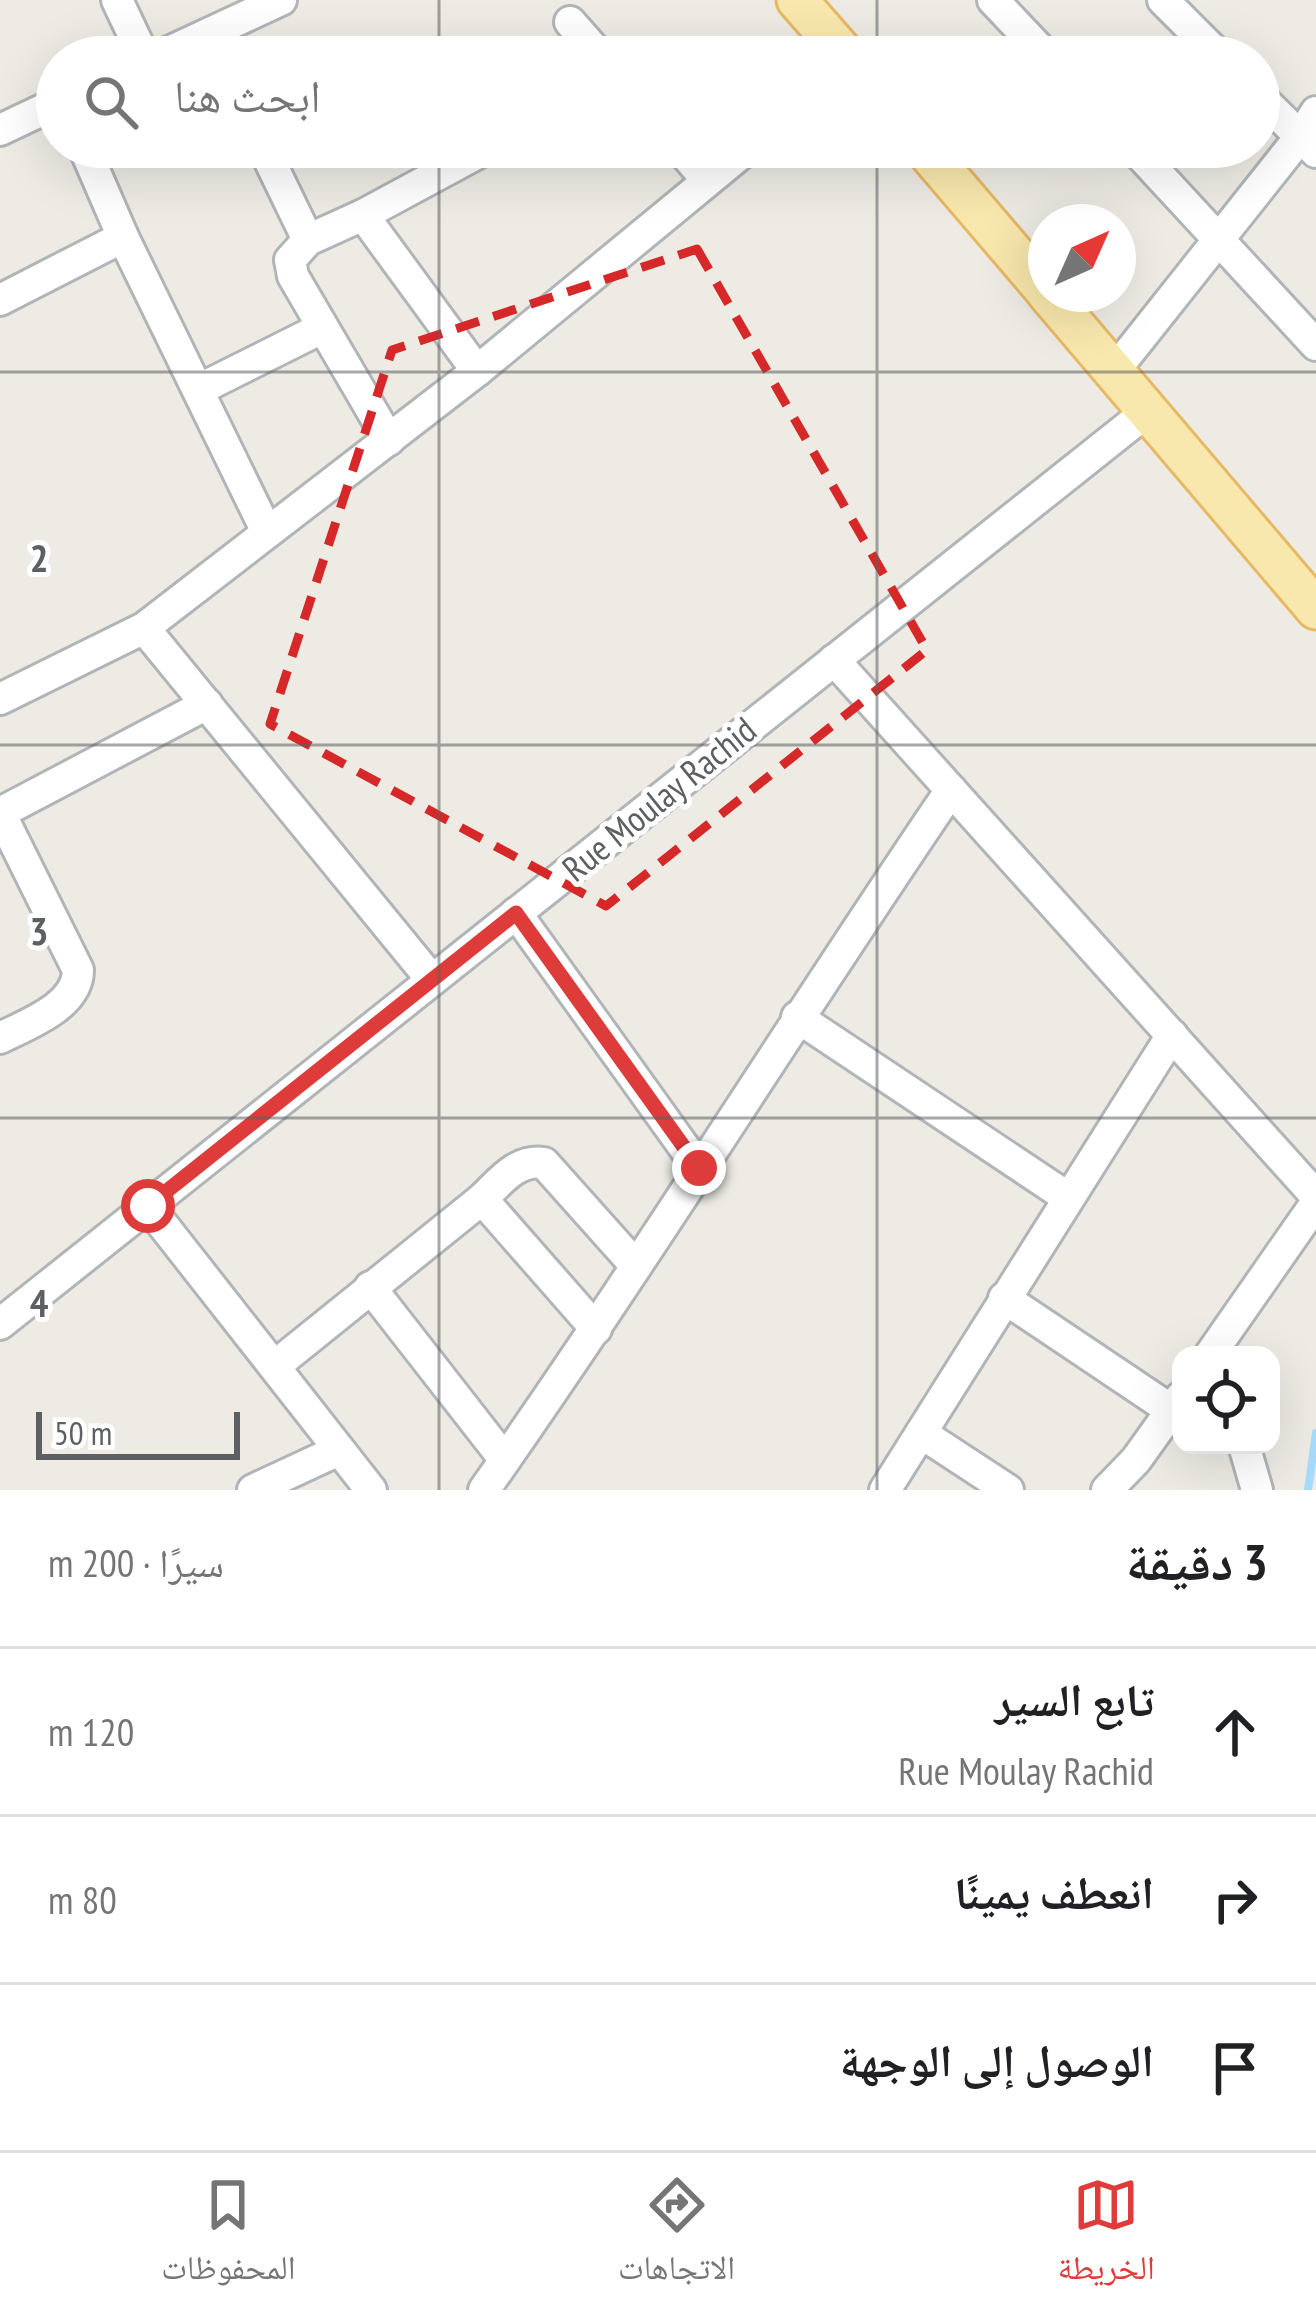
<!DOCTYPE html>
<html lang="ar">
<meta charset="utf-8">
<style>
body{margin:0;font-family:"PT Sans Narrow","Noto Naskh Arabic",sans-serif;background:#f6f6f6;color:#202124;direction:rtl}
.controls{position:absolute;right:36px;bottom:36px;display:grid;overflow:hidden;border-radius:24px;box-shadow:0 12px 48px #0002}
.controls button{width:108px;height:108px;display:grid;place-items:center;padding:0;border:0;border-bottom:3px solid #e0e0e0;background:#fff;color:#202124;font:60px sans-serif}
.compass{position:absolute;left:1028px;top:204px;width:108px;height:108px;border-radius:50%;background:#fff;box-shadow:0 12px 48px #0002;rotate:45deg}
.scale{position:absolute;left:36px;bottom:30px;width:204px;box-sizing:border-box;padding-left:12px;border:6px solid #5c6063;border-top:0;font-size:33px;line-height:42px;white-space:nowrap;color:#5c6063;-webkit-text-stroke:9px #fff;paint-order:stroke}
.stop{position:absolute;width:36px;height:36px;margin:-27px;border:9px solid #dd3c3a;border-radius:50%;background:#fff}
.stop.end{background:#dd3c3a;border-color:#fff;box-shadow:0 3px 12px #0008}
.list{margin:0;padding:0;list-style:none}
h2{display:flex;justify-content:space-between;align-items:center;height:156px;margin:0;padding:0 48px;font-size:51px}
h2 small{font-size:39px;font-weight:400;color:#757577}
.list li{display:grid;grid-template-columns:78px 1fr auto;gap:36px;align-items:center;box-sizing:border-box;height:168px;padding:0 48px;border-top:3px solid #e0e0e0}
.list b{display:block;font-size:45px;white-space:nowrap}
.list p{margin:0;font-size:39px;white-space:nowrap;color:#757577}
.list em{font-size:39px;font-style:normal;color:#757577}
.icon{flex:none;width:66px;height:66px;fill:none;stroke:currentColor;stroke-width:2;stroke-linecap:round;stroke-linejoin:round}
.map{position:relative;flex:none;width:1316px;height:1490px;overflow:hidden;direction:ltr}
.search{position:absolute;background:#fff;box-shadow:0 12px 48px #0002;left:36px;right:36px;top:36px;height:132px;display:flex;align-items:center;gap:30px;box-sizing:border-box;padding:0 42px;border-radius:66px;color:#757577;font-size:45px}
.sheet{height:660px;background:#fff}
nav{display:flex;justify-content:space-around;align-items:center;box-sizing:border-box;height:168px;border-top:3px solid #e0e0e0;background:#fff;font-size:33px;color:#757577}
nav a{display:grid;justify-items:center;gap:6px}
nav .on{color:#dd3c3a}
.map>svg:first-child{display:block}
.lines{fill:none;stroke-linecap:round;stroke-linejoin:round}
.stream{stroke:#a8dbf9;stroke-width:8}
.minor-casing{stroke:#b1b5b8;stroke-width:36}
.major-casing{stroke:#e7b963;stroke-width:45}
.minor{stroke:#fff;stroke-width:30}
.major{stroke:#f9e8ad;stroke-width:39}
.route{stroke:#dd3c3a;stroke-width:15}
.marked{fill:none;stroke:#d62828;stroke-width:9;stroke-dasharray:24 15;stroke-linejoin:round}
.grid{fill:none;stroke:#5c6063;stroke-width:3;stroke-opacity:0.55}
.labels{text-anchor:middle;stroke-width:10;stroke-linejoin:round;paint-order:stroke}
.street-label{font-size:36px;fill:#5c6063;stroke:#fff}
.grid-label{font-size:39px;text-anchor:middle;font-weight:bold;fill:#5c6063;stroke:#fff;stroke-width:10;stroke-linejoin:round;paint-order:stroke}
</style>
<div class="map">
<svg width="1316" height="1490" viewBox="0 0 1316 1490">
<rect width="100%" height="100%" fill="#edebe4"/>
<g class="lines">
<path class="stream" d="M1308,1490L1316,1433"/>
<defs>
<g id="minor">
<path d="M117,0L144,57"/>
<path d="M993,0L1047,57"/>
<path d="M1163,0L1220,57"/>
<path d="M570,22L601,57"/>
<path d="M158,57L281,0"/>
<path d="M1259,96L1316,152"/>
<path d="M0,130L57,103"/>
<path d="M84,147L123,237L267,532"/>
<path d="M263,147L308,240"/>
<path d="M679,147L707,180"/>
<path d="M1133,147L1316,345"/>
<path d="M363,215L477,371"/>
<path d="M0,300L123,237"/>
<path d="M1115,370L1300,137L1316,112"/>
<path d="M200,389L322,328"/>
<path d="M389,440L293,276L290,260L308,240L363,215L489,147"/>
<path d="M144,628L432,980"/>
<path d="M834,660L1316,1196"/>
<path d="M0,699L144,628L477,371L749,147"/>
<path d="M0,813L78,970C78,1006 28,1024 0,1038"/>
<path d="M0,813L207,704"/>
<path d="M516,913L699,1168"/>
<path d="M797,1017L1067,1197"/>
<path d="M482,1199C500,1182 516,1159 544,1163L636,1266"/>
<path d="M148,1206L371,1490"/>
<path d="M370,1287L505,1460"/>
<path d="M1004,1298L1171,1410"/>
<path d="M0,1324L1149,410"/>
<path d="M1210,1355L1316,1203"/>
<path d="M276,1365L482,1199L596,1329"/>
<path d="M921,1433L1008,1490"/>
<path d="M1244,1445L1257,1490"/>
<path d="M253,1490L339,1450"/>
<path d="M484,1490C645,1261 793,1022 951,790"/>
<path d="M885,1490L1172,1035"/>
<path d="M1107,1490L1136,1460L1181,1397"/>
</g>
<g id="major">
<path d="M797,0L847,57"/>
<path d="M923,147L1046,291"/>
<path d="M1048,294L1316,609"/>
</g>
</defs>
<use href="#minor" class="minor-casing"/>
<use href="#major" class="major-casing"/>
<use href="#minor" class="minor"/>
<use href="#major" class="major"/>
</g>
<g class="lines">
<path class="route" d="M148,1206L516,913L699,1168"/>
</g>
<path class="marked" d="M697,249L927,650L606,906L270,724L392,350Z"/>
<path class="grid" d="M439,0V57M877,0V57M439,147V1490M877,147V1490M0,372H1316M0,745H1316M0,1118H1316"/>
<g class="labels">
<g class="street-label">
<text transform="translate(659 799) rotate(-39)" y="13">Rue Moulay Rachid</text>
</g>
</g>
<g class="grid-label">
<text x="39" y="572">2</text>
<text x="39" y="945">3</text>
<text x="39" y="1317">4</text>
</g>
</svg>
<div class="controls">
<button><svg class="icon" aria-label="locate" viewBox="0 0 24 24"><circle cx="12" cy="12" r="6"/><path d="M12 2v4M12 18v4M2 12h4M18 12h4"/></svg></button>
</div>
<svg class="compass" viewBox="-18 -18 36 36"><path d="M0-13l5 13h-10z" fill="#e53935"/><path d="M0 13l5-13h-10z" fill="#757577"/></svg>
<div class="scale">50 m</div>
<div class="stop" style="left:148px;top:1206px"></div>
<div class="stop end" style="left:699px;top:1168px"></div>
<div class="search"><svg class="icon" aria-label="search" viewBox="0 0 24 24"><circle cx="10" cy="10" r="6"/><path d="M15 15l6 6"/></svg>ابحث هنا</div>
</div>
<section class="sheet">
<h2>3 دقيقة<small>سيرًا · 200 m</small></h2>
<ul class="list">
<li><svg class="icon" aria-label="ahead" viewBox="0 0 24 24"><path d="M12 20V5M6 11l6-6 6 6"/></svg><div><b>تابع السير</b><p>Rue Moulay Rachid</p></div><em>120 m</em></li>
<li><svg class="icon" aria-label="right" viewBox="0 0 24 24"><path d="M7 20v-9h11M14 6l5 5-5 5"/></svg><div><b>انعطف يمينًا</b></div><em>80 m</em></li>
<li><svg class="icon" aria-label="arrive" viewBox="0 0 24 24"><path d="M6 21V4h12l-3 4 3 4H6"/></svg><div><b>الوصول إلى الوجهة</b></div></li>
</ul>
</section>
<nav>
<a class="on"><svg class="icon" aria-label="map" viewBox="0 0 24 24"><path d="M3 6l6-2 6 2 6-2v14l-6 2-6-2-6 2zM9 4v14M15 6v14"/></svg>الخريطة</a>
<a><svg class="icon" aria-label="directions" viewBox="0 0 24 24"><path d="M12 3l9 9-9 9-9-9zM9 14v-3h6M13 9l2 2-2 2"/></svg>الاتجاهات</a>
<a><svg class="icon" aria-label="saved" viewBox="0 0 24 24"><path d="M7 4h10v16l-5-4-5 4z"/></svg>المحفوظات</a>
</nav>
